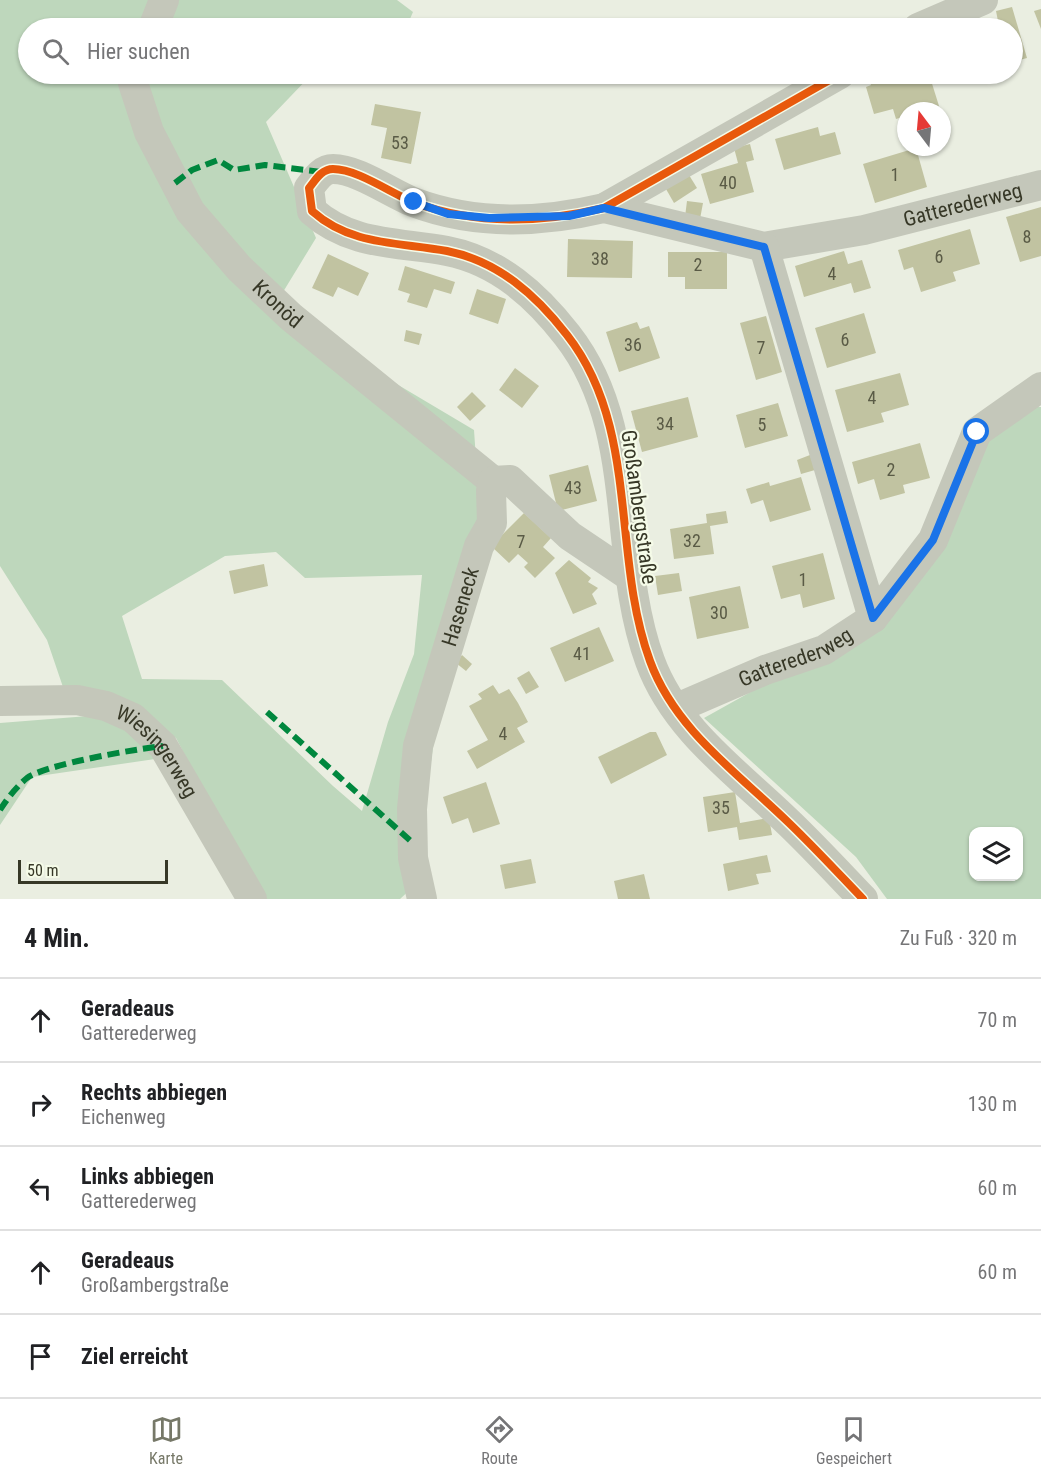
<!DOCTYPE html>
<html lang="de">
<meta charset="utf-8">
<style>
body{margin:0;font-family:"Roboto Condensed",sans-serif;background:#f6f6f6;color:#202124}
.controls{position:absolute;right:18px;bottom:18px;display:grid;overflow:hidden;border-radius:12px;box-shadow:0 2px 4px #0004}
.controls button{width:54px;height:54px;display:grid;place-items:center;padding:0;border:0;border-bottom:2px solid #e0e0e0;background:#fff;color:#202124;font:30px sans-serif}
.compass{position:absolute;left:897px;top:102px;width:54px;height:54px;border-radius:50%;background:#fff;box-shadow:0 2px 4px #0004;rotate:344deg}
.scale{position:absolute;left:18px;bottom:15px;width:150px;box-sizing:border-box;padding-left:6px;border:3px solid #373827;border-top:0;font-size:16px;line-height:21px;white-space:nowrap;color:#373827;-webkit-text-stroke:4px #f5fbe8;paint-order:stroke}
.stop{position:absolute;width:18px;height:18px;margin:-14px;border:4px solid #1a73e8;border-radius:50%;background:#fff}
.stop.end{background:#1a73e8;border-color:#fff;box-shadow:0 2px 6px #0008}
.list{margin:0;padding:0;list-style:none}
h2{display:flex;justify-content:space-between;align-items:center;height:78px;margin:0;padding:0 24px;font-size:26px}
h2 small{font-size:20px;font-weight:400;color:#757577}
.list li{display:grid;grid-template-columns:39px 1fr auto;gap:18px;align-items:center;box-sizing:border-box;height:84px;padding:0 24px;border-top:2px solid #e0e0e0}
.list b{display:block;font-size:22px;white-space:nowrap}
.list p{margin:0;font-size:20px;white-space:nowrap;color:#757577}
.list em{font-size:20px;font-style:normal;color:#757577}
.icon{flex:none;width:33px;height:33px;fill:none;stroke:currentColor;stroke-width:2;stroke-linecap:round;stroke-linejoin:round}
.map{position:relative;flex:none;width:1041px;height:899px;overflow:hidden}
.search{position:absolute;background:#fff;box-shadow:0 2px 4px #0004;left:18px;right:18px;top:18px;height:66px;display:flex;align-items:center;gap:15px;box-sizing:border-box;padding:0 21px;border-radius:33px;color:#757577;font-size:22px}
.sheet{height:498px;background:#fff}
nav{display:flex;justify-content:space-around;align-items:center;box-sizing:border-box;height:84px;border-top:2px solid #e0e0e0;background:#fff;font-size:16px;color:#757577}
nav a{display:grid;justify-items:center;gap:3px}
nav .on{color:#767868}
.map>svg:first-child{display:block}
.green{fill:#bed7bc;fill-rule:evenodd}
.building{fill:#c1c3a1}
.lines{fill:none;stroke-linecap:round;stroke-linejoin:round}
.minor{stroke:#c4c7ba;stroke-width:30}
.quiet{stroke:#00873e;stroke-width:6;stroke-dasharray:12 6;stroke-linecap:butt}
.cycleway-casing{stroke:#f5fbe8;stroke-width:11}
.cycleway{stroke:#e8590c;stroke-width:8}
.route{stroke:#1a73e8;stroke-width:8}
.labels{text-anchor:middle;stroke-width:4.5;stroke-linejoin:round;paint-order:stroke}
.number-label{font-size:18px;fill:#5a5b46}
.street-label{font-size:21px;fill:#373827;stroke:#f5fbe8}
</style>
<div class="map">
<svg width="1041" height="899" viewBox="0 0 1041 899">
<rect width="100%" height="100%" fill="#eaeee1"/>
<g class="green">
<path d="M0,0H397L413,12L406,28H28V74H312L266,122L316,238L272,310L474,430L480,517L451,616L414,886L400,899H260L176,738L64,690L47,640L0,566ZM276,552L305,578L422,575L414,654L388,722L362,811L333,786L222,680L142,679L122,616L225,556Z"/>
<path d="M1030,407H1041V899H887L856,857L704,718L772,680L848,651L985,436ZM974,832H1018V876H974Z"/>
<path d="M101,715L137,730L162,758L32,777L0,825V723Z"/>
</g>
<g class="building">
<path d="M1012,7L1027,58L1012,62V28H977L998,21L996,11Z"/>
<path d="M1041,9V29L1034,11Z"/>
<path d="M867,74H888L894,78L906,74H929L939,106L923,111H906V116L896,119L893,109L874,114L866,87L871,85Z"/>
<path d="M375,104L421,112L411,164L381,158L387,128L371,125Z"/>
<path d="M818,127L820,136L835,132L841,154L784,170L775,139Z"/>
<path d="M750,144L754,160L746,162L754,192L710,204L701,174L738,163L734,148Z"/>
<path d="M916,148L927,187L875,203L863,164Z"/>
<path d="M689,175L697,188L674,203L666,189Z"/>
<path d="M687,201L703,203L700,219L685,217Z"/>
<path d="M1041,207V256L1020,262L1006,217Z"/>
<path d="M970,229L980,264L953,272L956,281L921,292L913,267L904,270L898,250Z"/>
<path d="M568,239L633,241L632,278L567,277Z"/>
<path d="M844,251L848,264L862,260L871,288L854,293L851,283L804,297L795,266Z"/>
<path d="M668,252H727V289H685V277H668Z"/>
<path d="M328,254L369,273L358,296L338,287L333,297L312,288Z"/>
<path d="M405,266L455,282L451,294L434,289L427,308L407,302L410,294L398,290Z"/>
<path d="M477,289L506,299L498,324L469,314Z"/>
<path d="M864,313L876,353L827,368L815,328Z"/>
<path d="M766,316L782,372L756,380L740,323Z"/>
<path d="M637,322L640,329L649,326L660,358L619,372L606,332Z"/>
<path d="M406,330L422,334L419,345L404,341Z"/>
<path d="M515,368L539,386L522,408L499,390Z"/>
<path d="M900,373L909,405L881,413L884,422L847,432L835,390Z"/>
<path d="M472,392L486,406L470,421L457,407Z"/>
<path d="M688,397L698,437L642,452L631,411Z"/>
<path d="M778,403L788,436L745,448L736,415Z"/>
<path d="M920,443L930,478L903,485L905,493L880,500L874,479L858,484L852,462Z"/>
<path d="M810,455L815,470L801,474L797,460Z"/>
<path d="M588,465L597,501L558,511L549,475Z"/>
<path d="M801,477L811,510L770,522L763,500L751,504L746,489L769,482L770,486Z"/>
<path d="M726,511L728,523L710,526L714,554L674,559L670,529L707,523L706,514Z"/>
<path d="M524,513L551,538L543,547L555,558L535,578L524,567L528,563L518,554L509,563L491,546Z"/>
<path d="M823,553L835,599L803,608L800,594L781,599L772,566Z"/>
<path d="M569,560L591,578L588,582L598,588L592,594L597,604L573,614L555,573Z"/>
<path d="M264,564L268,586L234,594L229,571Z"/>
<path d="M679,573L682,591L658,595L655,576Z"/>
<path d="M740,586L749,628L697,639L689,597Z"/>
<path d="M599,627L614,661L565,682L550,648Z"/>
<path d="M462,655L472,664L466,671L456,663Z"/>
<path d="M529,671L539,687L526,694L517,678Z"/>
<path d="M493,685L499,694L509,689L518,703L528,722L517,728L525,742L477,769L467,751L488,740L469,706L482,699L478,694Z"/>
<path d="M650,732H656L667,755L611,784L598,757Z"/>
<path d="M486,782L500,824L473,833L468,818L452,824L443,797Z"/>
<path d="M735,792L740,823L769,818L772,835L739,840L737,827L708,832L703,797Z"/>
<path d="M767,855L771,872L756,874L759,884L728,891L723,864Z"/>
<path d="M531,859L536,883L505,889L500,865Z"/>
<path d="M644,874L650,899H618L614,881Z"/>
</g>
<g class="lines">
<g class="minor">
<path d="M153,28L164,0"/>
<path d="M918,28L983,0"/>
<path id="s1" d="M136,74L133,83L149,132L190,211L239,268L291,317L493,481"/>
<path d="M840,74L604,208C541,223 474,225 413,202C389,192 357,169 333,169C321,169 315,181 309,188L312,211C351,246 399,242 447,251C498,261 536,295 567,335C640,428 611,555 650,661C675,730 739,774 789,823C815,848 839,874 863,899"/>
<path id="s2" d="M604,208L764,247L864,230L1041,185"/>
<path d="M764,247L873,618"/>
<path id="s3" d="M0,701L77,700L106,706L133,718L163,746L252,899"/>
<path id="s4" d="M677,708L765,670L824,650L873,618L933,540L977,432L1041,387"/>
<path id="s5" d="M422,899L413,858L412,809L418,746L479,546L492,523L491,491L493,481L510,480L570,536L628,575"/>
</g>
<g class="quiet">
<path d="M175,183L192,170L218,160L234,170L265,165L322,172"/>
<path d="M267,712L413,843"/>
<path d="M0,810C7,799 16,787 27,778C47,764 136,749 163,746"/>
</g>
<defs>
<path id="cycleway" d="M840,74L604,208C541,223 474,225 413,202C389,192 357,169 333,169C321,169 315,181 309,188L312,211C351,246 399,242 447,251C498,261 536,295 567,335C640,428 611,555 650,661C675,730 739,774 789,823C815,848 839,874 863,899"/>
</defs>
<use href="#cycleway" class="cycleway-casing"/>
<use href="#cycleway" class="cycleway"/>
</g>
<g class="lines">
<path class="route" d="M414,202L448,214L489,218L569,216L604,208L764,247L873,618L933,540L977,432"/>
</g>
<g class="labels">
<g class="number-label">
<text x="400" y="149">53</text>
<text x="895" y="181">1</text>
<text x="728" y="189">40</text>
<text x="1027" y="243">8</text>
<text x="939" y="263">6</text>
<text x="600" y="265">38</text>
<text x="698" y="271">2</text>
<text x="832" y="280">4</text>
<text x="845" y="346">6</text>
<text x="633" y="351">36</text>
<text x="761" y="354">7</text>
<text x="872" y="404">4</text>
<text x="665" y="430">34</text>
<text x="762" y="431">5</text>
<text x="891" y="476">2</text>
<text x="573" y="494">43</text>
<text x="692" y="547">32</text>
<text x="521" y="548">7</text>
<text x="803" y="586">1</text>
<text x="719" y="619">30</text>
<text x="582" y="660">41</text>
<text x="503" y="740">4</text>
<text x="721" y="814">35</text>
</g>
<g class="street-label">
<text dy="7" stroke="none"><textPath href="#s2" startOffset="368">Gatterederweg</textPath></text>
<text dy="7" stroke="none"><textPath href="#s1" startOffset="278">Kronöd</textPath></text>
<text transform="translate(639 507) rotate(82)" y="7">Großambergstraße</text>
<text dy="7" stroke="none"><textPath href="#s5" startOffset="300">Haseneck</textPath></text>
<text dy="7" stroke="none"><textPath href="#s4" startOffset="129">Gatterederweg</textPath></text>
<text dy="7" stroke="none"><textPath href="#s3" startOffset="177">Wiesingerweg</textPath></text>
</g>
</g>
</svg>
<div class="controls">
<button><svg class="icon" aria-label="layers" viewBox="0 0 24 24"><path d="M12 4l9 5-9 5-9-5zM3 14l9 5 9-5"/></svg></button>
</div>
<svg class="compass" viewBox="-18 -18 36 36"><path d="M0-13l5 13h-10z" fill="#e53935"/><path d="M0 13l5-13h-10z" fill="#757577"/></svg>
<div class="scale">50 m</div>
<div class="stop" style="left:977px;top:432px"></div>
<div class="stop end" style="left:414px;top:202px"></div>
<div class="search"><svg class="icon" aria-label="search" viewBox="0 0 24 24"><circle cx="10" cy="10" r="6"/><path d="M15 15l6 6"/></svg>Hier suchen</div>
</div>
<section class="sheet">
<h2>4 Min.<small>Zu Fuß · 320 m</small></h2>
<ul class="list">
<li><svg class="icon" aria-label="ahead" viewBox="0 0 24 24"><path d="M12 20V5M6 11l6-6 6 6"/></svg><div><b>Geradeaus</b><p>Gatterederweg</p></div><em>70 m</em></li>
<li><svg class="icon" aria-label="right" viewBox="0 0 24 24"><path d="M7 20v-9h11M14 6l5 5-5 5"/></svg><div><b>Rechts abbiegen</b><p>Eichenweg</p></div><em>130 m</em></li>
<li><svg class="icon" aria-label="left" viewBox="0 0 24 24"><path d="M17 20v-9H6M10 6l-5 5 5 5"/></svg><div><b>Links abbiegen</b><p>Gatterederweg</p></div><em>60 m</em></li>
<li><svg class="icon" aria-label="ahead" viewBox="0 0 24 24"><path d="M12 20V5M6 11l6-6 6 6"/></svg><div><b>Geradeaus</b><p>Großambergstraße</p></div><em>60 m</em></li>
<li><svg class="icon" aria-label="arrive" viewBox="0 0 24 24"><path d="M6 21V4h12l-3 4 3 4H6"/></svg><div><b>Ziel erreicht</b></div></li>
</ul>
</section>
<nav>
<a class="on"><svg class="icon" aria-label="map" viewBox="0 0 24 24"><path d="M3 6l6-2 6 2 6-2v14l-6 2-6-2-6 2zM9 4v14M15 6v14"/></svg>Karte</a>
<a><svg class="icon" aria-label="directions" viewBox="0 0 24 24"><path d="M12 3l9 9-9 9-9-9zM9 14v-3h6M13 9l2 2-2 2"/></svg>Route</a>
<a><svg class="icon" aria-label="saved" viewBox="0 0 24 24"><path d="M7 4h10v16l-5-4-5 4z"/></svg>Gespeichert</a>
</nav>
